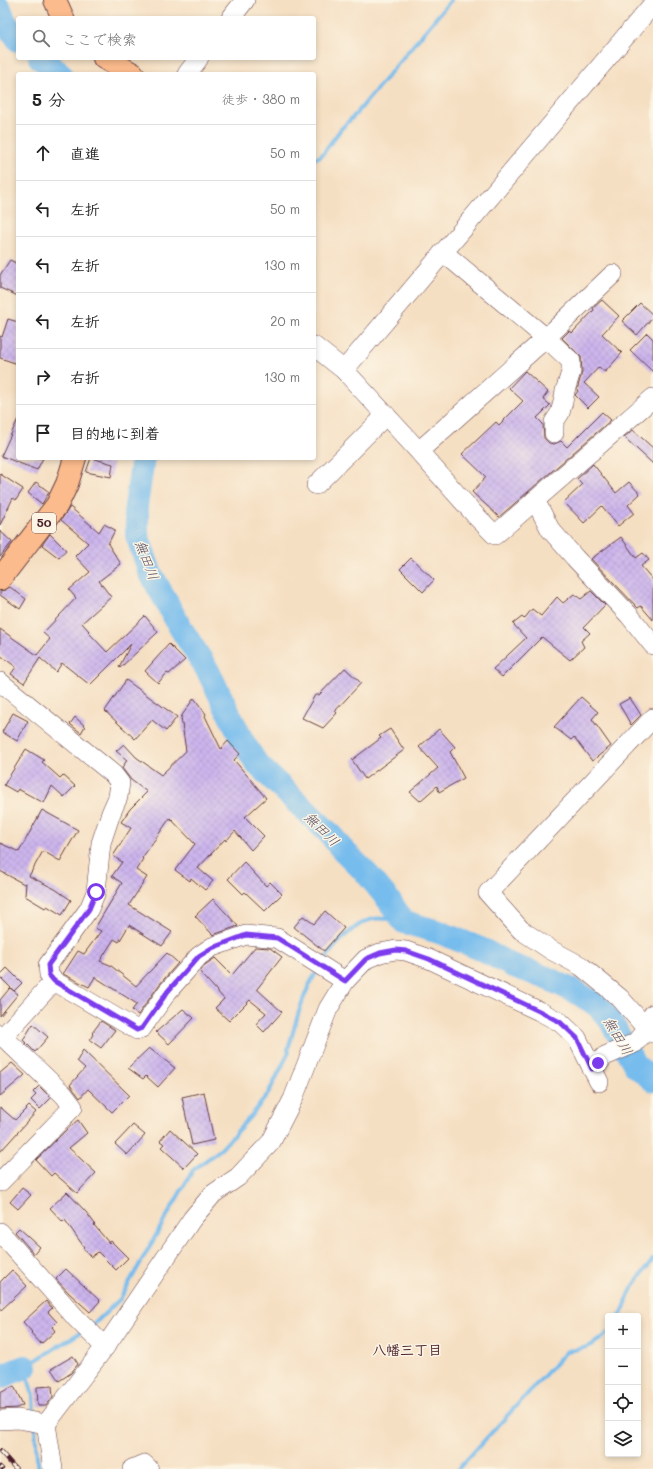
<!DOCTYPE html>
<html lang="ja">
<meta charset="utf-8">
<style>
body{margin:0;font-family:Mali,"Klee One",sans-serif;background:#f6f6f6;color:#222}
.controls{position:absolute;right:12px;bottom:12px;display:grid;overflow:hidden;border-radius:4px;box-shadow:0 2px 6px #0003}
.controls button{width:36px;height:36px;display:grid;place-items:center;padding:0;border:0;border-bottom:1px solid #e0e0e0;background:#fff;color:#222;font:20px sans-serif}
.stop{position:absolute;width:12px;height:12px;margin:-9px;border:3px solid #7c3aed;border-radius:50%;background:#fff}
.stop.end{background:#7c3aed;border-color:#fff;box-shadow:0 1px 4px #0008}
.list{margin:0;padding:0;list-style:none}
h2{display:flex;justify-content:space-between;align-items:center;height:52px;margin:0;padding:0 16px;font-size:17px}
h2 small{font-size:13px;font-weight:400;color:#767676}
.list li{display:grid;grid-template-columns:26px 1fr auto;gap:12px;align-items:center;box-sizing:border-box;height:56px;padding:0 16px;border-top:1px solid #e0e0e0}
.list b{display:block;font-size:15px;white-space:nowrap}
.list em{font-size:13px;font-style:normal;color:#767676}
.icon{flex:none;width:22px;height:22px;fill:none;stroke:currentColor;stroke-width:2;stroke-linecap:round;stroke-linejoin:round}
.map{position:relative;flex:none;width:653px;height:1469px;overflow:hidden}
.search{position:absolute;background:#fff;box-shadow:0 2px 6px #0003;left:16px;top:16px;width:300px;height:44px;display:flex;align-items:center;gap:10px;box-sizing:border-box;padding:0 14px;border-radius:4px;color:#767676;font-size:15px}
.panel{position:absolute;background:#fff;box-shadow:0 2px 6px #0003;left:16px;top:72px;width:300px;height:388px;border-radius:4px}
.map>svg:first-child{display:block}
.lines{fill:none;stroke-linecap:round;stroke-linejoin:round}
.stream{stroke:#76bced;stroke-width:4}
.river{stroke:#76bced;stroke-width:24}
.building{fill:url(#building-cross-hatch)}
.minor-casing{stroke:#643c42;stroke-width:20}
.major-casing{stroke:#643c42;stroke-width:24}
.minor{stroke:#fff;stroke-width:19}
.major{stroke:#fbbb8c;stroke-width:22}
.rail-casing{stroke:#4a1f2b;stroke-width:4.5}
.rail{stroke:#fcf5e5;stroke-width:3;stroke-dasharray:9;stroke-linecap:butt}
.route{stroke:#7c3aed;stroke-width:5}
.labels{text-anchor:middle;stroke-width:3;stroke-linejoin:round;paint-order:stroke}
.shield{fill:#fcf5e5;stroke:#7f5f63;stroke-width:1}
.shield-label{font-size:12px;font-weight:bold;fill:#4a1f2b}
.water-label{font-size:14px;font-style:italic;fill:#574e65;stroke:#fcf5e5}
.neighbourhood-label{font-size:14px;font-weight:bold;fill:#4a1f2b;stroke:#fcf5e5}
</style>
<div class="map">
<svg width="653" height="1469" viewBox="0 0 653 1469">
<defs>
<pattern id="building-cross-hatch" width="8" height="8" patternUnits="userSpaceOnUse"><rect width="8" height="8" fill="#ccb5ed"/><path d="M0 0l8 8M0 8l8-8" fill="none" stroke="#b19bcb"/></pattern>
</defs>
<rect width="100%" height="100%" fill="#fcf5e5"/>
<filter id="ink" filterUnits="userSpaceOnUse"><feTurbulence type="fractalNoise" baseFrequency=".025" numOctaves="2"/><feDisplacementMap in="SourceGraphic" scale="8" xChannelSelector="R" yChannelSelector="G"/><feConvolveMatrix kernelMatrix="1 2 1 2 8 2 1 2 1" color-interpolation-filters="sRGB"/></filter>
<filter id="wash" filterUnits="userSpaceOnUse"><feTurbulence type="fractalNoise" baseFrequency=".012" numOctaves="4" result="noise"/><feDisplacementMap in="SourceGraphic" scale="16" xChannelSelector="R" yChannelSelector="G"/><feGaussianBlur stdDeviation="0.9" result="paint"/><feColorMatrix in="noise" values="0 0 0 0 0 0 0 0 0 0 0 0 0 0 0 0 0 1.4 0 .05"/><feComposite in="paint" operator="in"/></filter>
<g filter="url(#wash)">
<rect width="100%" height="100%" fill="#f5dfc2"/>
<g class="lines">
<g class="stream">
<path d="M314,159L321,156L341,129L356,114L451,0"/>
<path d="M324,961C334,946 354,923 373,919C384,917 394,920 404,922"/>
<path d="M620,1316C626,1307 627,1296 633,1287C639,1277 647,1269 653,1259"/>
<path d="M92,1326L120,1299L193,1170L221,1149L250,1117L268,1094L289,1052L288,1049C296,1023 302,993 318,970"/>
<path d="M34,1417L33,1396L25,1367L83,1331"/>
<path d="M35,1428L37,1458L39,1469"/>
<path d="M458,1469L567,1351C586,1349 594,1345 608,1333"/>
</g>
<g class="river">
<path d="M0,9L5,22L18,40"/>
<path d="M40,58L61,74"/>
<path d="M143,458L135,513L137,514V535L150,572L180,627L208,671L242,740L257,764L330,834L341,848L368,875L387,898L404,922L439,932L483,950L511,965L547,978L578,993L598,1006L610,1020L635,1065L653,1080"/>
<path d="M0,1377L25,1367"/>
</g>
</g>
<g id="blocks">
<g class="building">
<path d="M10,260L18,264V296L0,288V275Z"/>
<path d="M602,300L619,316L602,334L622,353L605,372L599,367L584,383L599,397L588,408L575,395L578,391L577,390L582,372L581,357L562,338L569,331L572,333L594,310L593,308Z"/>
<path d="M640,303L653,315V317L637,335L622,321Z"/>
<path d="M8,319L18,322V364L0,358V336L2,337Z"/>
<path d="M647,333L653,339V372L630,350Z"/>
<path d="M525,371L548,392L543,399L550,405L537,418L543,424L544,438L549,443L554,444L561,441L567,447L602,412L611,420L499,517L472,492L486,477L462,454L496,422L499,425L523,401L509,388Z"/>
<path d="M18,419V458H43L37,470L1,456Z"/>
<path d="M633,430L653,448V464L624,437Z"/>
<path d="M91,458L113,464L111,477L86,472Z"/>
<path d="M593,464L616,493L629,482L640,494L628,505L634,513L618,526L602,506L584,523L564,502L582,485L577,479Z"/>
<path d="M0,474L23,489L16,500L13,498L0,525Z"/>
<path d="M36,482L49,492L42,504L28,493Z"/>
<path d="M70,507L99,532L104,524L115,530L108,544L121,564L99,581L111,597L82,623L89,631L88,632L107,652L145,616L158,632L120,668L119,667L131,644L90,685L62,663L56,672L40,658L24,683L11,674L16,667L0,655V629L37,655L50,639L43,633L76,598L69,590L90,572L75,556L88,543L61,520Z"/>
<path d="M0,531L12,542L0,557Z"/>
<path d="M50,534L66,550L59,558L42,545Z"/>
<path d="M621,537L636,558L643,553L649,560L641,566L653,580V620L641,606L638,608L591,559Z"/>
<path d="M411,558L434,580L423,592L400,569Z"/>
<path d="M10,587L26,599L20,609L0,595V591L5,590Z"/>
<path d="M591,591L605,605L584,627L590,633L581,641L584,647L570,660L542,637L502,677L493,669L526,638L513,624L522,617L524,619L532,609L541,616L557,597L563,603L574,594L581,599Z"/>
<path d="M169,644L185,660L169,674L167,673L158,683L145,671Z"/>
<path d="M345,668L361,683L335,711L337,713L323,728L302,718L315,695H319Z"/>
<path d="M126,680L177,717L166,731L152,720L135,739L105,711Z"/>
<path d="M581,697L598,712L592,719L611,746L592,761L574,737L571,740L554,727Z"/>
<path d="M194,698L206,714L205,716L221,749L228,741L240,754L234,760L266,798L245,817L264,836L251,850L235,831L226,841L225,839L198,868L213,881L205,890L191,878L190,881L175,870L195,844L170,818L142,858L143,859L136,870L147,877L129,905L172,932L162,946L129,925L119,942L114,939L100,961L110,965L136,986L167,953L178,963L159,985L138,1015L132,1010L137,1004L95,977L89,987L63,974L78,951L84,954L101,931L95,928L122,883L112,876L122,862L113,856L131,828L121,822L130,809L147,792L131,780L122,768L127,760L116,751L124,744L136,757L161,775L186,751L181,717Z"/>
<path d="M630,698L641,715L631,725L619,704Z"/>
<path d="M13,713L28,721L17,741L2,732Z"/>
<path d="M75,717L85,726L81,733L70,724Z"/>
<path d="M390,729L404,750L365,779L352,760L381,738L379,736Z"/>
<path d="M439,729L455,747L450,752L464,778L439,792L437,786L420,801L410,792L438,768L419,747Z"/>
<path d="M26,749L44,760L42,762L60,778L63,775L75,786L64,797L52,786L44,803L18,789L16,792L4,785Z"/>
<path d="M42,810L78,830L60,861L43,851L29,876L55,889L71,900L62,915L47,906L45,908L25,896L26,882L24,884L0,871V843L19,852Z"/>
<path d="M244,862L266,886L270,882L282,894L265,911L245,892L243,894L228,879Z"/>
<path d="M213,899L238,926L213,935L195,916Z"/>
<path d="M325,911L344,928L324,951L294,927L303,916L314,924Z"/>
<path d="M255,947L270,948L282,957L257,989L282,1012L264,1032L256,1024L266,1013L250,1000L229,1021L215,1008L224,999L200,972L206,964L215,958L232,975Z"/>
<path d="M7,968L22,983L14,991L0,977V975Z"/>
<path d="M10,988L18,994L0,1016V1000Z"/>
<path d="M183,1009L194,1018L169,1044L156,1032Z"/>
<path d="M101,1021L115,1030L101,1048L90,1040L93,1034L92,1033Z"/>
<path d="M33,1024L48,1037L35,1052L23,1040Z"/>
<path d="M149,1048L175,1068L158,1087L146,1076L143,1079L128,1068Z"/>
<path d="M83,1050L129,1095L112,1112L88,1089L80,1098L70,1085L85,1068L77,1061Z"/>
<path d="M12,1063L25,1075L0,1096V1073Z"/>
<path d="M39,1086L51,1098L40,1109L31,1100L36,1095L33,1092Z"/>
<path d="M204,1092L214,1140L192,1145L182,1097Z"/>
<path d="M29,1106L36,1112L0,1152V1107L15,1120Z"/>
<path d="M78,1120L87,1133L69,1148L96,1173L77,1193L54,1173L51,1176L36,1160L66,1130Z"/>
<path d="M133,1125L145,1135L127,1155L115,1144Z"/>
<path d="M170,1129L197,1154L184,1168L161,1147L164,1144L160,1141Z"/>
<path d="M22,1188L31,1195L18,1209L10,1202Z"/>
<path d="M67,1192L86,1212L95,1224L94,1225L109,1243L111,1241L128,1258L116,1270L98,1252L91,1257L83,1248L84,1247L65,1220L63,1222L50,1208Z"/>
<path d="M19,1228L40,1247L34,1254L15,1232Z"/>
<path d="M66,1269L100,1301L90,1312L69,1293L56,1279Z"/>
<path d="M12,1270L27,1286L0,1311V1282Z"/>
<path d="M46,1301L52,1308L48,1312L57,1322L52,1327L55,1331L41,1344L31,1333L32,1332L23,1322Z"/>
<path d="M73,1356L78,1364L71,1373L59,1381L51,1369Z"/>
<path d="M14,1386L23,1405L17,1408L0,1409V1393Z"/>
<path d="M52,1386L53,1397L46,1406H38L37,1387Z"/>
</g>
</g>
</g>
<g filter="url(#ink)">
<use href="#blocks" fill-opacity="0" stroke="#643c42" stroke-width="1"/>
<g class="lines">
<defs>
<g id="minor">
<path d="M231,18L245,0"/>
<path d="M187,74L199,58"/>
<path d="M443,252L546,338L571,361V372L565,391L563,402L560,413L554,422V433"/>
<path d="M314,346L344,370L415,447L476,516L495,535L653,398"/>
<path d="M344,370L653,4"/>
<path d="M419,451L546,338L613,274"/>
<path d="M316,485L386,415"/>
<path d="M535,500L550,529L575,558L629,615L653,645"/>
<path d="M0,682L113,774L120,783L118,797L111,813L101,843L96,892L89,909L48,965L49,975L54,981L137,1030L142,1028L168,991L199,956L212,947L246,935L277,938L345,981"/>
<path d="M653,718L488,893L521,930L551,950L581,966L620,998L647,1029L653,1033"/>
<path d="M0,1034L64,1095L73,1107L0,1182"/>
<path d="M3,1037L54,981"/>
<path d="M592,1069L605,1056L635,1043L647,1029L653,1014"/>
<path d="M0,1232L76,1318L105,1347"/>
<path d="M0,1420L18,1419L46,1424"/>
<path d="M53,1469L46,1424L105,1347L192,1219L213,1194L238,1177L271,1142L293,1099L328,1009L345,981L366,959L380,953L396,950L406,951L429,959L539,1011L560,1022L577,1038L599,1082"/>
<path d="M132,1469L144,1464L149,1469"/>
</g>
<g id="major">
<path d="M55,0L63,18"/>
<path d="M104,58L133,74"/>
<path d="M0,579L57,505L67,484L75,458"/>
</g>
</defs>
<use href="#minor" class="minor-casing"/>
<use href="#major" class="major-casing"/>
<use href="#minor" class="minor"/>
<use href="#major" class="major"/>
<defs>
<g id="rail">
<path d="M0,1451L16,1469"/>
<path d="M0,1467L2,1469"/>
</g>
</defs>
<use href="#rail" class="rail-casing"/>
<use href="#rail" class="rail"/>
</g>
</g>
<g class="lines" filter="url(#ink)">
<path class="route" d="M96,892L89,909L48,965L49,975L54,981L137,1030L142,1028L168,991L199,956L212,948L246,935L277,938L345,981L366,959L380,953L396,950L406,951L429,959L539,1011L560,1022L577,1038L592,1069L598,1063"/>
</g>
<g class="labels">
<rect class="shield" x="32" y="513" width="24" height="20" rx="3"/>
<g class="shield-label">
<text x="44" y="527">50</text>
</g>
<g class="water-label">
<text transform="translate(147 560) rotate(69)" y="5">無田川</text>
<text transform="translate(322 829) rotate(45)" y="5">無田川</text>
<text transform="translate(618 1036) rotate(59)" y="5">無田川</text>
</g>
<g class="neighbourhood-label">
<text x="407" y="1355">八幡三丁目</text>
</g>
</g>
</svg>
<div class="controls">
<button>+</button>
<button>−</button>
<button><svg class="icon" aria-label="locate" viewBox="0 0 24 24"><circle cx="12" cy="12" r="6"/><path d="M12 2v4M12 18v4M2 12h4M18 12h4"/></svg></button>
<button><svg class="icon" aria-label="layers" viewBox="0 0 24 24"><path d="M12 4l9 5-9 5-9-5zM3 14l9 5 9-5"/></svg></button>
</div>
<div class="stop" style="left:96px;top:892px"></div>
<div class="stop end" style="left:598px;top:1063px"></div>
<div class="search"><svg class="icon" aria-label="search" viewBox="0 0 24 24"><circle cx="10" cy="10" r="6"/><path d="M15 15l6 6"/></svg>ここで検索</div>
<section class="panel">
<h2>5 分<small>徒歩 · 380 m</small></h2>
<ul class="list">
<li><svg class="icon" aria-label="ahead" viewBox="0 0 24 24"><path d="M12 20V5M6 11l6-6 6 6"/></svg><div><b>直進</b></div><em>50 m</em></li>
<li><svg class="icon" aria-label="left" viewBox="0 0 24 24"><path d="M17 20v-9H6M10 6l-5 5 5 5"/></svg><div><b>左折</b></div><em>50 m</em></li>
<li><svg class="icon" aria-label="left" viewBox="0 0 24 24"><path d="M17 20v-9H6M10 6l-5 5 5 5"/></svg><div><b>左折</b></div><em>130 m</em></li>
<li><svg class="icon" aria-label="left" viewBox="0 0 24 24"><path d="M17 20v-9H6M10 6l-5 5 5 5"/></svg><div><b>左折</b></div><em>20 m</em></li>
<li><svg class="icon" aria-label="right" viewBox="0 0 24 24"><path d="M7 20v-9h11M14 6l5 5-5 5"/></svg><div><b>右折</b></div><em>130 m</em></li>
<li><svg class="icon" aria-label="arrive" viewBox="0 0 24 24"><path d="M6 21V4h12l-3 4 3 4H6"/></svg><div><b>目的地に到着</b></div></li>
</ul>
</section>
</div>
